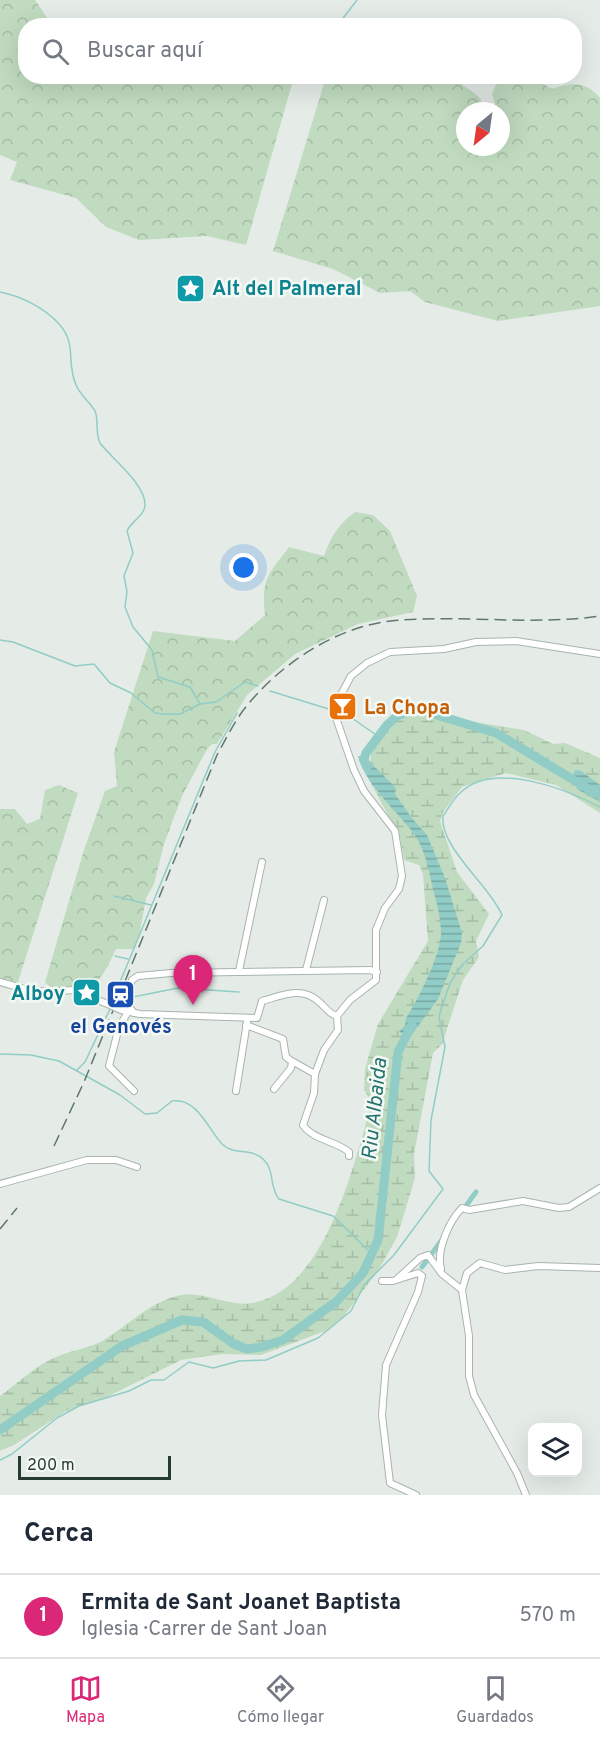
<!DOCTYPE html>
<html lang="es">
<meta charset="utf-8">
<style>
body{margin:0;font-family:Overpass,sans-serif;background:#f6f6f7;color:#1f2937}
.controls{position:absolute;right:18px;bottom:18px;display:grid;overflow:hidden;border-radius:12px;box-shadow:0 6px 24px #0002}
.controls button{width:54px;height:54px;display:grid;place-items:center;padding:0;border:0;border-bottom:2px solid #e0e1e3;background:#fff;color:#1f2937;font:30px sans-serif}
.compass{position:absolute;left:456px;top:102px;width:54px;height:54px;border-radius:50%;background:#fff;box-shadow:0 6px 24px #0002;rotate:209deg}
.scale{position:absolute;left:18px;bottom:15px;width:153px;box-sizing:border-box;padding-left:6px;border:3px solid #253d30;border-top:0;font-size:16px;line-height:21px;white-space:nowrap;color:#253d30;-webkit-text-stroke:4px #f5f9f6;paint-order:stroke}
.you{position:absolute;left:244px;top:568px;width:21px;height:21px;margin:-15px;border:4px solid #fff;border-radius:50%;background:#1a73e8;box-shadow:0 0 0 9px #1a73e833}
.badge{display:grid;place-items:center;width:39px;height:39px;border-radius:50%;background:#db2777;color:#fff;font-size:20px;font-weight:700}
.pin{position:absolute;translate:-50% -50px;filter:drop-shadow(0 2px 3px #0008)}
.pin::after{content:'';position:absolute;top:32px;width:21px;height:18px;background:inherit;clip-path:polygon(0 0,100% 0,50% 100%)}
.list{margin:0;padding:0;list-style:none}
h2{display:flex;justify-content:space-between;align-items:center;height:78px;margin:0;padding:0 24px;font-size:26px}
h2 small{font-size:20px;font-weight:400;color:#747a83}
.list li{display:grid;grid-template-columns:39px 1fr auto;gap:18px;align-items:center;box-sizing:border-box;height:84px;padding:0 24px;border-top:2px solid #e0e1e3}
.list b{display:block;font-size:22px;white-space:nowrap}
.list p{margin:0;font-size:20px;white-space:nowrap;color:#747a83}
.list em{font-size:20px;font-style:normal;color:#747a83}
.icon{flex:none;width:33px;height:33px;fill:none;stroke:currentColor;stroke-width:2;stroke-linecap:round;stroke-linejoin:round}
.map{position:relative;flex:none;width:600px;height:1495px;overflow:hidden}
.search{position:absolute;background:#fff;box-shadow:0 6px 24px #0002;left:18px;right:18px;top:18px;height:66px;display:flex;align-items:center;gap:15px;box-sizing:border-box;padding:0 21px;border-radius:24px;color:#747a83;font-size:22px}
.sheet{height:162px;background:#fff}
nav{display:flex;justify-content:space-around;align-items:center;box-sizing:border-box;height:84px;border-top:2px solid #e0e1e3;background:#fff;font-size:16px;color:#747a83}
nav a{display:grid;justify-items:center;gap:3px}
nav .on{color:#db2777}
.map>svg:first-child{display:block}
.forest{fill:url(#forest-crowns)}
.wetland{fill:url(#wetland-marsh)}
.water{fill:url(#water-rules)}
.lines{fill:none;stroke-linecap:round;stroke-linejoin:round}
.stream{stroke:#92ccc6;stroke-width:1.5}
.canal{stroke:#92ccc6;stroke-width:5}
.river{stroke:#92ccc6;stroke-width:9}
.minor-casing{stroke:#a8b4ac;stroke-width:8}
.minor{stroke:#fff;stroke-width:6}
.rail{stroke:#60786b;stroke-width:1.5;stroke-dasharray:12 6;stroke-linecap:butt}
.minor-bridge-casing{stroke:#a8b4ac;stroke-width:8;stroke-linecap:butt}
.minor-bridge{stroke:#fff;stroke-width:6}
.labels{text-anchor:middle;stroke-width:5;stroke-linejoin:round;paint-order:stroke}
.culture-label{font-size:20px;font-weight:bold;fill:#0d838f;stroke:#f5f9f6;text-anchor:start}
.food-label{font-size:20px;font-weight:bold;fill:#c56008;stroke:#f5f9f6;text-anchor:start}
.transit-label{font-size:20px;font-weight:bold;fill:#164399;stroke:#f5f9f6}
.water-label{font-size:21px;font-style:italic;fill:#25736c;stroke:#f5f9f6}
</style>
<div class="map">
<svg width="600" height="1495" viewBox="0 0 600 1495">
<defs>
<pattern id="forest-crowns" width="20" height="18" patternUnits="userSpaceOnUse" patternTransform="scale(1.5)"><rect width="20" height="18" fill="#c0dbc0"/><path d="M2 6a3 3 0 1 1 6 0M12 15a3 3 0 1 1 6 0" fill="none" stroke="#a5bda5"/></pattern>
<pattern id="wetland-marsh" width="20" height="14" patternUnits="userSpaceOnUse" patternTransform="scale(1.5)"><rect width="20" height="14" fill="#c0dbc0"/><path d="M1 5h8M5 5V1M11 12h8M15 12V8" fill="none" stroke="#a5bda5"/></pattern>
<pattern id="water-rules" width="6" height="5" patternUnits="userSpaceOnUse" patternTransform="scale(1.5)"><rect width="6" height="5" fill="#92ccc6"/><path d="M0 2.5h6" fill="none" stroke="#77a7a1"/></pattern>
</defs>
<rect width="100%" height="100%" fill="#e5ece7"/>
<g class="forest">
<path d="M0,0H35L50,22L66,25L26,26V76L294,77L246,245L207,236L139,240L106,227L76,198L10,180L17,162L0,155Z"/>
<path d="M326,77H455C461,87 473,89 481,100L480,111H465V147H501V111H497L492,94L497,82L520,77L526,81H538L552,89C570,82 587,81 600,98V306L498,321L425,302L410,291L380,293L333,269L273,251Z"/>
<path d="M355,512L373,515L390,531L417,596L413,612L358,624L295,654L247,695L217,744H212L207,749L182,796L164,844L154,884L146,898L139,937L133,949H116C96,992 95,987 50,987L45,982L84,850L105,791L117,786L114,752L153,631L235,641L265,615C261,579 268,575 289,547L324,556C331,536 338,525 355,512Z"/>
<path d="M59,785L78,793L17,985L0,980V809H15L27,824L40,819L45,790Z"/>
</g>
<path class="wetland" d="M418,713L524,730L553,744L565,743L600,758V813L556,785L506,773L462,787L443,812L440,821L457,872L489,914L476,941L479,957L463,980L442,1044L433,1053L414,1154L415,1178L397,1237L378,1271L344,1316L328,1330L261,1355L222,1354L181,1360L109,1396L66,1411L14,1445L0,1451V1396C17,1384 36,1365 56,1357C72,1350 92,1348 107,1338C131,1323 151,1301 181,1295C205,1291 227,1307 252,1303C326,1291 354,1163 372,1102L364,1090L365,1069L378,1024L428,941L423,874L419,865L404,860L400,837L368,778L372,747L396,720Z"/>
<g class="water">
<path d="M358,756H364L396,788L395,794L411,817L427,835L445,878L462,933L461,943L438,999L410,1037L399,1032L405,1025L406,1018C418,1000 440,956 441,934C441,917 436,901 432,885C428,865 424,846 411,830C395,810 363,780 358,756Z"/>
<path d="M576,770L581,771L600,785V802L577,789L572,775Z"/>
</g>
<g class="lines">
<g class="stream">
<path d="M337,26L357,0"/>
<path d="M0,292C21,296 45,308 60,325C77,345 66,362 76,385C80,395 90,402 95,411C99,420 95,434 100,443C110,457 146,484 145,505C144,517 131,521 127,531L133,553L124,576L127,592L125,607L133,627L152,650L158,677L190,687L200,704"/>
<path d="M0,640L13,642L75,666L94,664L110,683L131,693L155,713L164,714H180L200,704L216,702L245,682L258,686"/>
<path d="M270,691L332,710"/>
<path d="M337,711L349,716L379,737"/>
<path d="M114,896L151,905"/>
<path d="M115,956L128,959"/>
<path d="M128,998L178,988L239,992"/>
<path d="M111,1004L215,752L237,713"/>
<path d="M0,1054L31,1055L59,1061L120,1095L145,1114L157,1113L172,1101C197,1097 208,1129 222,1144C234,1156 252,1147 264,1160C275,1171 269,1187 279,1199L333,1216L372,1254"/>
<path d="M77,1070L85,1062L110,1009"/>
<path d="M0,1460L12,1454L57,1418L79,1406L129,1391L151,1380H164L189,1362L213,1368L239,1361L266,1360L318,1338L351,1311L364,1285L394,1255L443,1189L429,1171L431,1120L445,1047L439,1017L442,1006L451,981L463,964L483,946L502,915C491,887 439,847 443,816C449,808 453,799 460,793C493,760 566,789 600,807"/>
</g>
<g class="canal">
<path d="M463,1210L476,1192"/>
<path d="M422,1267L444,1237"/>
</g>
<g class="river">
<path d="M367,767L364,759L366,753L387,725L397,716L417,709L496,733L600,796"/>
<path d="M0,1430L122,1346L182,1320L203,1322L234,1344L247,1349L262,1347L283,1340L337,1301L363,1273L378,1240L398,1052L412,1025"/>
</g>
<defs>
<g id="minor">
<path d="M306,970L324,900"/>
<path d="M239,971L262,862"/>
<path d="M0,982L25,989L48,992L73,990L110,1005"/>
<path d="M121,1010L140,1014L257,1018L262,1001C281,996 301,986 318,1001C325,1006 328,1014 337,1016L350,1000L376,980V930L385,908L399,889L402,876L395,831L364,791L354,770L335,715L336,704L351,676L367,663L390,652L444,649L476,642L516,641L600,654"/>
<path d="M128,1012L119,1027L109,1066L134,1091"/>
<path d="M134,1013L124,1000L132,980L138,976L171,973L370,970L377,972"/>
<path d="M246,1025L283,1039L286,1057L290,1060L315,1074L314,1093L303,1125C313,1140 336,1141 349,1152V1156"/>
<path d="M315,1074L324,1050L338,1030L337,1016"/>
<path d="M274,1089L291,1068L292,1062"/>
<path d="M236,1091L247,1022"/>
<path d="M0,1184L87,1160H116L137,1167"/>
<path d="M441,1269C436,1251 449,1221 462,1208L469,1210L523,1201L559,1208L569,1207L600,1188"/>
<path d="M397,1279L420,1258L428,1255L442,1274L462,1290L469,1336V1376L474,1395L517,1473L526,1495"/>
<path d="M382,1281H393L418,1273L422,1276L418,1292L386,1365L382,1415L390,1483L416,1495"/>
<path d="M462,1290L467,1273L480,1263L505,1270L538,1266L600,1268"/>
</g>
</defs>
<use href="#minor" class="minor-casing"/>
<use href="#minor" class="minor"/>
<g class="rail">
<path d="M54,1146L84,1082L217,755C226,739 234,722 245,708C279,665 335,627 391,621C460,614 531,626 600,616"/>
<path d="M0,1229L17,1208"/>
</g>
<defs>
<path id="minor-bridge" d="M110,1005L121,1010"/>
</defs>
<use href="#minor-bridge" class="minor-bridge-casing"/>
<use href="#minor-bridge" class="minor-bridge"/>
</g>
<defs>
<symbol id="sight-square" viewBox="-11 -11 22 22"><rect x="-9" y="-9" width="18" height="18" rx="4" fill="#0f9aa8" stroke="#f5f9f6"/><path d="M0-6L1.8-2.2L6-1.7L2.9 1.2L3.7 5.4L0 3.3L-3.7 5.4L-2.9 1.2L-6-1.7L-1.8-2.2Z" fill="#fff"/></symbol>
<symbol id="bar-square" viewBox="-11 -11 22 22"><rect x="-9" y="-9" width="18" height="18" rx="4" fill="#e8710a" stroke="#f5f9f6"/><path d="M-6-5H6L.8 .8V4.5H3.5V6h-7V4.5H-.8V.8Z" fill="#fff"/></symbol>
<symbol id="station-square" viewBox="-11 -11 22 22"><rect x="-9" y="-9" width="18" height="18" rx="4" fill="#1a4fb4" stroke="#f5f9f6"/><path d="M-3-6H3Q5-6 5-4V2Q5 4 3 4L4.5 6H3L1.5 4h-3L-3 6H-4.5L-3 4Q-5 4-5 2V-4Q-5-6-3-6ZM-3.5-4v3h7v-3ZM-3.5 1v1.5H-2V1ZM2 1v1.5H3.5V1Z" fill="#fff"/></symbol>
</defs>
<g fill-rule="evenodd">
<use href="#sight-square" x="174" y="272" width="33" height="33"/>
<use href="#bar-square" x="326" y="690" width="33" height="33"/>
<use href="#sight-square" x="70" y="976" width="33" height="33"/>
<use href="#station-square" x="104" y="978" width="33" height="33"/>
</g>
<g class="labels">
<g class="culture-label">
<text x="212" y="295">Alt del Palmeral</text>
<text x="65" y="1000" text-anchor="end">Alboy</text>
</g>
<g class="food-label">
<text x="364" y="714">La Chopa</text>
</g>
<g class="transit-label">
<text x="121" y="1033">el Genovés</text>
</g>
<g class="water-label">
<text transform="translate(374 1109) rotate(-84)" y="7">Riu Albaida</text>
</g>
</g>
</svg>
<div class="controls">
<button><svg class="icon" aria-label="layers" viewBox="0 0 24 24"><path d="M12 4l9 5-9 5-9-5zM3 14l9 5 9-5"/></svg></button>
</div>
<svg class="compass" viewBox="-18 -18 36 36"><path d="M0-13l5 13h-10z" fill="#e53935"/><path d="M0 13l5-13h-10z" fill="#747a83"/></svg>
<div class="scale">200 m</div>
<div class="you"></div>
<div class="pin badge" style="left:193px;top:1005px">1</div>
<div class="search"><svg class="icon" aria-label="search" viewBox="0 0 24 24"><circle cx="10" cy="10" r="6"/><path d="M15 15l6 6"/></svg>Buscar aquí</div>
</div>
<section class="sheet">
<h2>Cerca<small></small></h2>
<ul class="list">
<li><span class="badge">1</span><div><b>Ermita de Sant Joanet Baptista</b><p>Iglesia · Carrer de Sant Joan</p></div><em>570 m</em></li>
</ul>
</section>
<nav>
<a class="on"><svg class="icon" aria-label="map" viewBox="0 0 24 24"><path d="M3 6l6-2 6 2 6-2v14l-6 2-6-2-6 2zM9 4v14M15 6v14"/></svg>Mapa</a>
<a><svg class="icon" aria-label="directions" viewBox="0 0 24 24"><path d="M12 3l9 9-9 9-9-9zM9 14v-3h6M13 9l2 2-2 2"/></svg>Cómo llegar</a>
<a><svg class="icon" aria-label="saved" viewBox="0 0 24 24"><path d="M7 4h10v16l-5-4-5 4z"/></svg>Guardados</a>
</nav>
